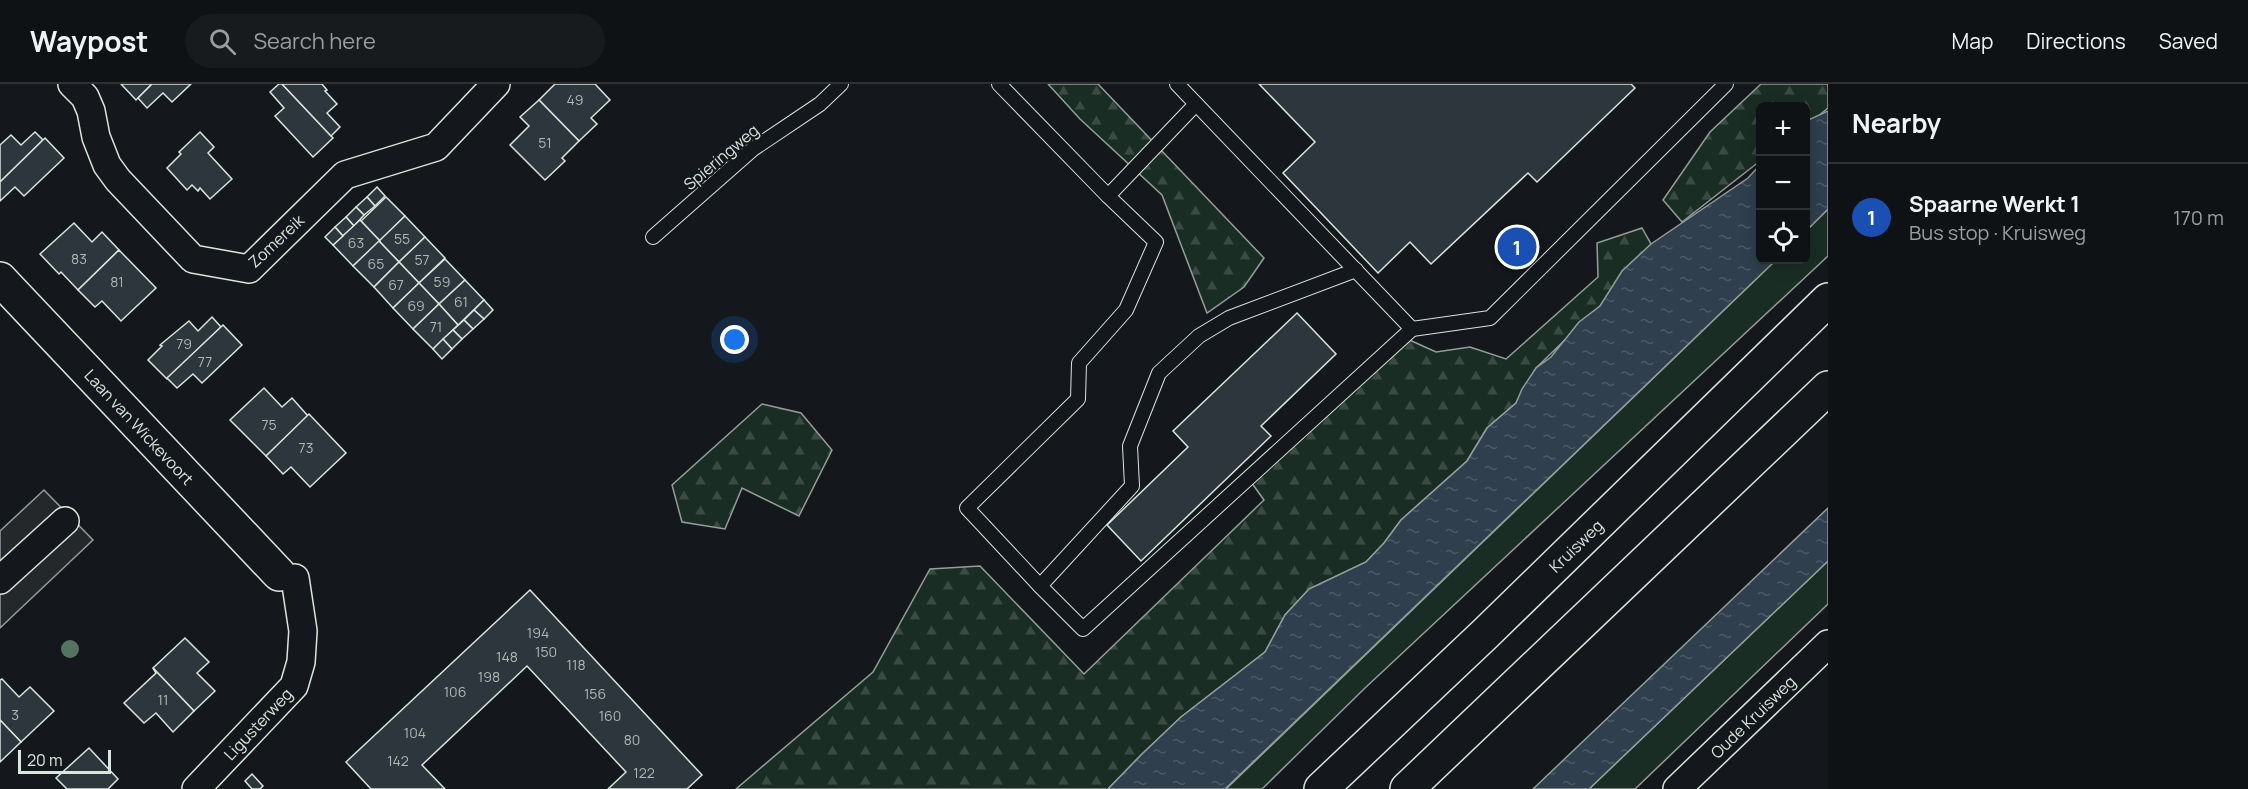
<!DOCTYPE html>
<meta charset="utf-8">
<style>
body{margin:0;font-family:Manrope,sans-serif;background:#181b1e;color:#f1f3f6}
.controls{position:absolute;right:18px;top:18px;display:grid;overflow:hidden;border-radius:9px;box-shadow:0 3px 15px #0003}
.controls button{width:54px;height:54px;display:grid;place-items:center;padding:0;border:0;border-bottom:2px solid #2f3234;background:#0f1215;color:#f1f3f6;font:30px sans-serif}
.scale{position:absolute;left:18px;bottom:15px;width:93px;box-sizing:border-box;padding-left:6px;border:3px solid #d8e6dc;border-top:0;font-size:16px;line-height:21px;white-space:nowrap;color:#d8e6dc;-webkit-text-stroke:4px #14181c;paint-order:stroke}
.you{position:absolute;left:735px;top:256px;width:21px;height:21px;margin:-15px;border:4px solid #fff;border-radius:50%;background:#1a73e8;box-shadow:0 0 0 9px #1a73e833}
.badge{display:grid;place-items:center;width:39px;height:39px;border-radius:50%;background:#0b8043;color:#fff;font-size:20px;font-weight:700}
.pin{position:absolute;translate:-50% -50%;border:3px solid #fff;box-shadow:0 2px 6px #0006}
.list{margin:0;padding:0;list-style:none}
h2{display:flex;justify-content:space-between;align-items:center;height:78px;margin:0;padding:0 24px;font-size:26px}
h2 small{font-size:20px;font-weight:400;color:#9b9ea0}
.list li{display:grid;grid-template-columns:39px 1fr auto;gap:18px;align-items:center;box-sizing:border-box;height:108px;padding:0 24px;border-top:2px solid #2f3234}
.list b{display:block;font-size:22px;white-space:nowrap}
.list p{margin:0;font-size:20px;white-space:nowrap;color:#9b9ea0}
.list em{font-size:20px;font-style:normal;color:#9b9ea0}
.icon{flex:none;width:33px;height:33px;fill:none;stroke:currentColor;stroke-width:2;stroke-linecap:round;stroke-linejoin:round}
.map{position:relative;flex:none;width:1828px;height:705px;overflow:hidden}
header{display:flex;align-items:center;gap:36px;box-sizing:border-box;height:84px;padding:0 30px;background:#0f1215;border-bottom:2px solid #2f3234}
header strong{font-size:28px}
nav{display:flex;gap:33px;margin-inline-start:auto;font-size:21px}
.search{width:420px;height:54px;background:#181b1e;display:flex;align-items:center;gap:15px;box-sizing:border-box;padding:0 21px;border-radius:33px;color:#9b9ea0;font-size:22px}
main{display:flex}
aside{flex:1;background:#0f1215}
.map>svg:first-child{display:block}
.green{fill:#1a2d24;stroke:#939e99;stroke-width:1.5}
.forest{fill:url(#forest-firs);stroke:#939e99;stroke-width:1.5}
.parking{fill:#24282b;stroke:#939e99;stroke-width:1.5}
.water{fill:url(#water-ripples);stroke:#939e99;stroke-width:1.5}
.building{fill:#2c363c;stroke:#d8e6dc;stroke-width:1.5}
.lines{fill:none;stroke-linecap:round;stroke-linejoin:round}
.lane-casing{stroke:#d8e6dc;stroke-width:16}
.street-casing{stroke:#d8e6dc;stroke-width:30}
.secondary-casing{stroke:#d8e6dc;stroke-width:36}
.highway-casing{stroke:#d8e6dc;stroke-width:36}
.lane{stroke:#14181c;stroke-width:14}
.street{stroke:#14181c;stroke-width:27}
.secondary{stroke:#14181c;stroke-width:33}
.highway{stroke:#14181c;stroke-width:33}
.tree{fill:#55745f}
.labels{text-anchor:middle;stroke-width:4.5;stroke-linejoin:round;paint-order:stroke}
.number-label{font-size:14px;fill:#adbab4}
.street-label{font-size:16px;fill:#d8e6dc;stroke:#14181c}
</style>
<header>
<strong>Waypost</strong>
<div class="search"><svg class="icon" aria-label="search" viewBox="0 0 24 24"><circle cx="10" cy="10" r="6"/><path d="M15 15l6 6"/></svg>Search here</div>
<nav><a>Map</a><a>Directions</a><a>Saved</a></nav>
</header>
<main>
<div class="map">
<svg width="1828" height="705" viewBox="0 0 1828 705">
<defs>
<pattern id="forest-firs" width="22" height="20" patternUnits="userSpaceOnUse" patternTransform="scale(1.5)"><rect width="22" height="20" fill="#1a2d24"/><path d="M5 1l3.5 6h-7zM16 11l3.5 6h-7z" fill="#3b4b43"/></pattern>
<pattern id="water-ripples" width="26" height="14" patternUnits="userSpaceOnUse" patternTransform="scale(1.5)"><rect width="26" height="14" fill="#2f3f4d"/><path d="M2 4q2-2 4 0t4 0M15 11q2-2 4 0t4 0" fill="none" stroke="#4c5b66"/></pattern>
</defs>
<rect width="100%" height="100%" fill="#14181c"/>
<g class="green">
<path d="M1828,125V172L1365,604L1262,705H1226L1776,176H1806V147Z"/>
<path d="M1828,477V520L1635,705H1589Z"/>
</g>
<g class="forest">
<path d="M1048,0H1098L1264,174L1244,203L1207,229L1162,111L1080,35Z"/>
<path d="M1761,0H1828V24L1806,42V22H1760V77L1682,138L1663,116L1710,48Z"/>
<path d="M1642,144L1651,160L1600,222L1536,284L1516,319L1487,344L1467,377L1401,436L1384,459L1366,478L1309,505L1285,531L1265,568L1181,633L1141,671L1108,705H736L873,588L930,485L980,482L1084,590L1264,416L1251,398L1405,254L1436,268L1470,263L1506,275L1598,193L1597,159Z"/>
<path d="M762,320L801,329L832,366L799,432L742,404L725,445L682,438L672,401Z"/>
</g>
<path class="parking" d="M44,406L93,456L0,544V447Z"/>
<g class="water">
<path d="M1828,27V125L1806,147V37Z"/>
<path d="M1760,81V176H1776L1225,705H1108L1141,671L1181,633L1265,568L1285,531L1309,505L1366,478L1384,459L1401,436L1467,377L1487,344L1516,319L1522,305L1536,284L1551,273L1579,238L1600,222L1622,187L1651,160L1748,94Z"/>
<path d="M1828,424V477L1589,705H1533Z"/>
</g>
<g class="building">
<path d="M121,0H152L136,16Z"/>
<path d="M152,0H191L172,18L163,9L147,24L138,14Z"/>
<path d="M279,0H282L333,54L313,73L275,32L284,24L270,8Z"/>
<path d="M282,0H322L327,6L325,7L337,20L327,29L340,43L331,52Z"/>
<path d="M555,0H595L610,16L591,34L597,40L579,57L539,16Z"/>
<path d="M1259,0H1631L1635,4L1537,98L1528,89L1431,180L1410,158L1378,189L1283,89L1315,58Z"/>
<path d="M539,16L579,57L562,74L565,77L545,96L510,61L529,42L520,33Z"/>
<path d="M35,48L43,56L0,98V61L11,51L21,61Z"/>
<path d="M200,48L214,63L208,69L232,95L210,115L200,104L198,107L192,101L187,106L167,84L181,70L179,68Z"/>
<path d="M45,54L64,74L24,112L15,103L0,117V98Z"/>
<path d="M377,103L385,112L375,122L367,113Z"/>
<path d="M367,113L375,122L364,131L356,123Z"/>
<path d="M386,113L405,132L380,157L361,137Z"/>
<path d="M356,123L364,131L354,142L346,133Z"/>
<path d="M405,132L425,153L399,178L379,157Z"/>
<path d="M346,133L354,142L343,152L335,143Z"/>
<path d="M360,136L380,157L353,182L333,161Z"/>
<path d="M74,139L92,158L102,148L119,166L78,206L61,188L59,190L40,170Z"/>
<path d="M335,143L343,152L333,161L325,153Z"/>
<path d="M425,153L445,174L419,199L399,178Z"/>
<path d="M379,157L399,178L374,203L353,182Z"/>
<path d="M119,166L156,204L121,237L102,217L95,223L78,206Z"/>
<path d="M445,175L465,196L439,220L419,199Z"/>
<path d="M399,178L419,199L393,224L374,203Z"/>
<path d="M465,196L484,216L458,241L439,220Z"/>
<path d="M419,199L439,220L413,245L393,224Z"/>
<path d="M484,216L493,226L484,235L474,226Z"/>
<path d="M439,220L458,241L433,265L413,245Z"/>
<path d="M474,226L484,235L473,245L464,236Z"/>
<path d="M1297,229L1336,270L1261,342L1271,352L1141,477L1107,441L1188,363L1173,347Z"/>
<path d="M212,233L221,243L167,295L148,276L162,262L160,261L189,237L198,247Z"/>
<path d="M464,236L473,245L462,255L453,246Z"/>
<path d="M223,241L242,261L202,299L193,290L177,304L167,294Z"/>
<path d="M453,246L462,255L452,265L443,255Z"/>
<path d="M443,255L452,265L442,275L433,265Z"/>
<path d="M264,304L282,323L292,314L308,332L266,372L230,336Z"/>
<path d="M309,330L346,369L310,403L291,383L283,390L266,372Z"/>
<path d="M530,506L702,691L687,705H608L626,688L527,582L422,681L445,705H371L346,678Z"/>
<path d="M185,554L209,578L197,589L215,607L194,627L153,584Z"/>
<path d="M153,584L194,627L173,648L156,629L144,639L124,619L156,589Z"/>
<path d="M2,595L19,613L30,603L54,627L21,658L0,636V596Z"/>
<path d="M0,636L21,658L0,678Z"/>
<path d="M89,664L118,695L108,705H67L56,694Z"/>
<path d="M252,690L263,702L260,705H252L245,697Z"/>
</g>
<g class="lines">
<defs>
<g id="lane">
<path d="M999,0L1108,112L1196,20"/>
<path d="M1177,0L1412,245L1490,234L1726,0"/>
<path d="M653,153L753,65L820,20L841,0"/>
<path d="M1356,186L1229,234L1199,252L1159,289L1130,362L1132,402L1040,502L1083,545L1412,245"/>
<path d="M1040,502L967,424L1078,315L1079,279L1126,226L1156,158L1108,112"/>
</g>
<g id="street">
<path d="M72,0L85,13L91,27L96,53L107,81L118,96L193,175L249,185L345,91L436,63L496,0"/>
<path d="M0,496L65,437"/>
<path d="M196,705L294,602L301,578L303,547L295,494"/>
<path d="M1677,705L1828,560"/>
</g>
<path id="secondary" d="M0,195L279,490"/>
<g id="highway">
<path d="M1321,705L1485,550L1828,216"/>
<path d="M1407,705L1828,304"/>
</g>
</defs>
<use href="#lane" class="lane-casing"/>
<use href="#street" class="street-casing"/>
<use href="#secondary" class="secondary-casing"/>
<use href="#highway" class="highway-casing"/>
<use href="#lane" class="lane"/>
<use href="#street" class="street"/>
<use href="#secondary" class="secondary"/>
<use href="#highway" class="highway"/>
</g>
<circle class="tree" cx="70" cy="565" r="9"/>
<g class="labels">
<g class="number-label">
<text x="575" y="21">49</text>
<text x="545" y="64">51</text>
<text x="402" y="160">55</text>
<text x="356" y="164">63</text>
<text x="79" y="180">83</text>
<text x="422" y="181">57</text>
<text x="376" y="185">65</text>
<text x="117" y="203">81</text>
<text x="442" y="203">59</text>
<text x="396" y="206">67</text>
<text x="461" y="223">61</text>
<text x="416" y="227">69</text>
<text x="436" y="248">71</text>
<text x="184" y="265">79</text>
<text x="205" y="283">77</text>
<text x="269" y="346">75</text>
<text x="306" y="369">73</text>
<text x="538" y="554">194</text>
<text x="546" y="573">150</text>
<text x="507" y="578">148</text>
<text x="576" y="586">118</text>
<text x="489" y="598">198</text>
<text x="455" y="613">106</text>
<text x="595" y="615">156</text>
<text x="163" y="621">11</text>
<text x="15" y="636">3</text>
<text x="610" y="637">160</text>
<text x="415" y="654">104</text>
<text x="632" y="661">80</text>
<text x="398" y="682">142</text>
<text x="644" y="694">122</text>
</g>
<g class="street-label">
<text transform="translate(721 73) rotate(-40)" y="6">Spieringweg</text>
<text transform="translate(276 157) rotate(-43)" y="6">Zomereik</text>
<text transform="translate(139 343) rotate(47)" y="6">Laan van Wickevoort</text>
<text transform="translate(1576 462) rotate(-44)" y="6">Kruisweg</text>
<text transform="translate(1753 633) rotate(-44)" y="6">Oude Kruisweg</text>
<text transform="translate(258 640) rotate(-47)" y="6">Ligusterweg</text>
</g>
</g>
</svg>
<div class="controls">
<button>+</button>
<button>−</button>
<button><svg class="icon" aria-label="locate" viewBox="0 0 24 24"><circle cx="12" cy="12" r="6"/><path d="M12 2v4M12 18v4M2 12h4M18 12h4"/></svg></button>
</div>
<div class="scale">20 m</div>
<div class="you"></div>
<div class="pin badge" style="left:1517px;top:163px;background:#1a4fb4">1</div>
</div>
<aside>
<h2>Nearby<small></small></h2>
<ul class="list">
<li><span class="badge" style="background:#1a4fb4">1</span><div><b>Spaarne Werkt 1</b><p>Bus stop · Kruisweg</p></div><em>170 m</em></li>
</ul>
</aside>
</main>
